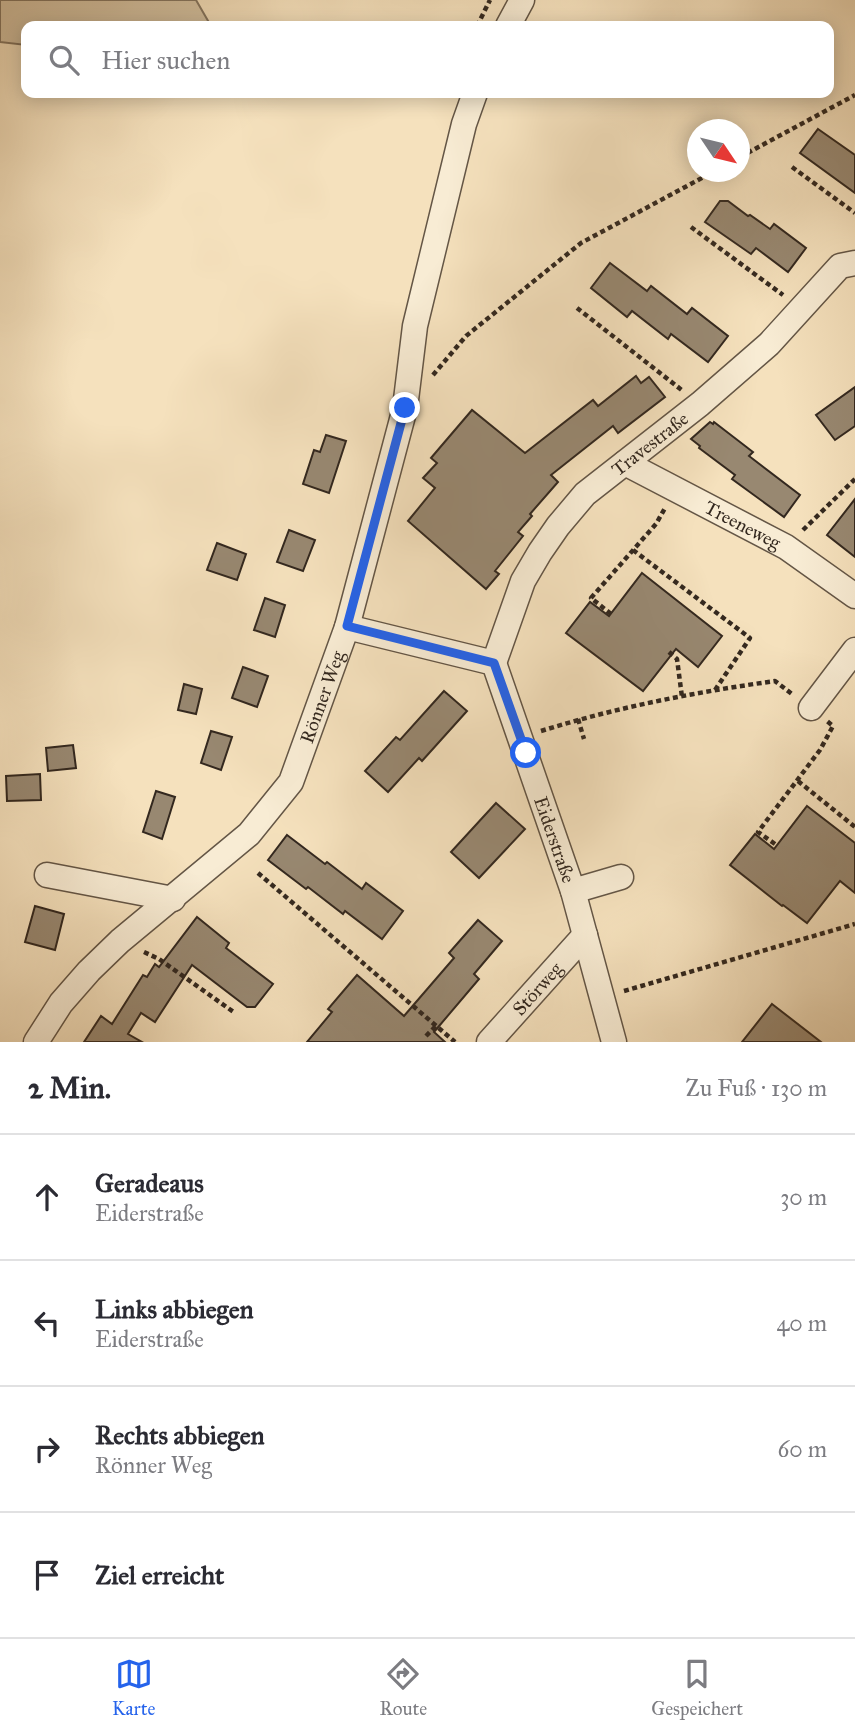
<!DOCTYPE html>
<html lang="de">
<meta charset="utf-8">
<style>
body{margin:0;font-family:"IM FELL Great Primer",serif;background:#f7f7f7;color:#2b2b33}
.compass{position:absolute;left:687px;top:119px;width:63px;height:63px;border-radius:50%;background:#fff;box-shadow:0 4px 18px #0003;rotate:125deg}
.stop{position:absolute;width:21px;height:21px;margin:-16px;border:5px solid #2563eb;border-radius:50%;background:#fff}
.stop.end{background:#2563eb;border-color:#fff;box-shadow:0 2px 7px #0008}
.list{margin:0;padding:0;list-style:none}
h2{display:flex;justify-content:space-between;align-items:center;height:91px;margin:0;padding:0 28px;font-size:30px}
h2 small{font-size:23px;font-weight:400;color:#7c7c81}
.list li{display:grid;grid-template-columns:46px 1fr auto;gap:21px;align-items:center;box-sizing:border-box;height:126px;padding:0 28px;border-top:2px solid #e1e1e2}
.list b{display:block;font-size:26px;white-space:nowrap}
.list p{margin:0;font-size:23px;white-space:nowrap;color:#7c7c81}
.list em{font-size:23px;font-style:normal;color:#7c7c81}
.icon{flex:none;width:38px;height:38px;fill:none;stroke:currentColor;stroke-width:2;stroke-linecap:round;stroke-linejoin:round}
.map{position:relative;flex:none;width:855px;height:1042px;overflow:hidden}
.search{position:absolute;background:#fff;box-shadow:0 4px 18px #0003;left:21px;right:21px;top:21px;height:77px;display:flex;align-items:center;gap:18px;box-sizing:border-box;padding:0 24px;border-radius:14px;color:#7c7c81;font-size:26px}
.sheet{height:595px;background:#fff}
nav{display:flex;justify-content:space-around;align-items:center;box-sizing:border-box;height:98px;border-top:2px solid #e1e1e2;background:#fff;font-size:19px;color:#7c7c81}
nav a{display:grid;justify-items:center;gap:4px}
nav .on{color:#2563eb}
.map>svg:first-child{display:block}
.green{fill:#d4c2a2;stroke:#847560;stroke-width:2}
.building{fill:#988871;stroke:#33281f;stroke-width:2}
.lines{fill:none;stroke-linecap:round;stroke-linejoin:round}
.minor-casing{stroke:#645646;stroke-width:27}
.path{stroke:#33281f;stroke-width:4.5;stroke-dasharray:5 3.5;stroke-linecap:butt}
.minor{stroke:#f8ecd4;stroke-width:24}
.route{stroke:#2563eb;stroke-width:9}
.labels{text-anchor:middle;stroke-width:5;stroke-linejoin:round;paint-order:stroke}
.street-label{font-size:19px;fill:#33281f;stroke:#f8ecd4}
</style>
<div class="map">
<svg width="855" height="1042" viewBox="0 0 855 1042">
<rect width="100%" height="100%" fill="#f5e1bd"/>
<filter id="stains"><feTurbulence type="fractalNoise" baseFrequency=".00286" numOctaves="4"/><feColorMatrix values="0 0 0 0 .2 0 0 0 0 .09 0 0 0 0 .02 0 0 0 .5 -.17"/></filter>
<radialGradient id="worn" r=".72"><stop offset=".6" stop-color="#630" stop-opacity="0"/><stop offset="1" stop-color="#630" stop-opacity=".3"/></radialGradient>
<path class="green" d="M0,0H196L211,26H26V45L0,42Z"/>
<g class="building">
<path d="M818,129L855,155V193L800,153Z"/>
<path d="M720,201H728L748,216L750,215L770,229L774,224L806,248L788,272L756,248L751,254L705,222Z"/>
<path d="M610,263L647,291L651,286L687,314L692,308L728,336L708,362L671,334L668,339L632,311L627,317L591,288Z"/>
<path d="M636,376L641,383L649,377L665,397L618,433L613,426L551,475L558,482L530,514L532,516L518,532L523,536L495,571L499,574L486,589L408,521L435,488L423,478L437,463L431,458L472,410L525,453L593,400L598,406Z"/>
<path d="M855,387V426L835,440L816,415Z"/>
<path d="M710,422L713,424L714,422L753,452L749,456L800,495L784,517L732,479L735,475L699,448L700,446L691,439Z"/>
<path d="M326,435L346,441L329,493L303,484L314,450L320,452Z"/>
<path d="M855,499V557L827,535Z"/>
<path d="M289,530L315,540L303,571L277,562Z"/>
<path d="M217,543L246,554L237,580L207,570Z"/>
<path d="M642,573L722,636L698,667L676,649L643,691L566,633L590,602L609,616Z"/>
<path d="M265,598L285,605L275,637L254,630Z"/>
<path d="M243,667L268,676L257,707L232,698Z"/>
<path d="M184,684L202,689L196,714L178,710Z"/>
<path d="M444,691L467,711L422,761L419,758L388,792L365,771L396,737L400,740Z"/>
<path d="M211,731L232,737L221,770L201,763Z"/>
<path d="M73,745L76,768L48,771L46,748Z"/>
<path d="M40,774L41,800L7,801L6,776Z"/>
<path d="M156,791L175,797L162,839L143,832Z"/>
<path d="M496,803L525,829L479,878L451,852Z"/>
<path d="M807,806L855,843V893L840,881L807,923L783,905L782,906L730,865L755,834L774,849Z"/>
<path d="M287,835L325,864L327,862L362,889L366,883L403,911L382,939L345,911L343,914L308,887L306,889L268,860Z"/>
<path d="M35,906L64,914L55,950L25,942Z"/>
<path d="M197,917L229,943L226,948L273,984L255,1007H247L192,965L155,1022L141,1013L128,1034L142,1042H84L101,1016L112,1024L143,975L147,977L155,964L159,967Z"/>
<path d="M478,920L502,941L474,974L479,979L434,1032L445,1042H307L332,1012L328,1009L357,975L404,1016L454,958L449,953Z"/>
<path d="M772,1004L821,1042H742Z"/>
</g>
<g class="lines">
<defs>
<g id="minor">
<path d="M508,26L522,0"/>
<path id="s1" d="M625,463L786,547L855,596"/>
<path id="s2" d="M347,627L494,663L573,891L614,1042"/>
<path id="s3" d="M494,663L523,581L540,552L558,526L585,494L700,404L769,344L840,266L855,263"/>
<path d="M811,708L855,650"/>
<path d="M47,875L173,899"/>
<path d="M573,891L621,877"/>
<path id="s4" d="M36,1042L61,1003L89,971L120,941L249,834L291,782L347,627L405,408L415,326L464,124L475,93"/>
<path id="s5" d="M489,1042L585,935"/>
</g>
</defs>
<use href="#minor" class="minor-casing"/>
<g class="path">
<path d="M477,26L490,0"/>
<path d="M740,157L855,95"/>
<path d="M792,167L855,213"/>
<path d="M691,227L783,295"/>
<path d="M577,308L683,391"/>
<path d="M433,375L466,336L581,243L713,172"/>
<path d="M803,530L855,479"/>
<path d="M633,550L750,638L715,690"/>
<path d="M611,614L591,598L656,524L665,508"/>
<path d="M669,652L677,659L682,697"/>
<path d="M578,719L584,739"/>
<path d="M541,731C618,707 696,692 775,681L792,694"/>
<path d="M798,781L855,827"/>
<path d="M775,844L758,832L820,750L833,726L827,721"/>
<path d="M258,873L455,1042"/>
<path d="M144,952L159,959L235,1013"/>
<path d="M624,991L855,924"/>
<path d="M426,1036L436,1026"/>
</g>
<use href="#minor" class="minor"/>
</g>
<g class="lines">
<path class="route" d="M405,408L347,626L494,663L526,753"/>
</g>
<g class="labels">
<g class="street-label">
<text dy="7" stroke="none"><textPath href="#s3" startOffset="276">Travestraße</textPath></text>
<text dy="7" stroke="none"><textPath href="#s1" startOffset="133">Treeneweg</textPath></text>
<text dy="7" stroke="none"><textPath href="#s4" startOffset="457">Rönner Weg</textPath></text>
<text dy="7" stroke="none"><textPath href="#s2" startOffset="338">Eiderstraße</textPath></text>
<text dy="7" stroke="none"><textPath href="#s5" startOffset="72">Störweg</textPath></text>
</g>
</g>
<rect width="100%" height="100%" filter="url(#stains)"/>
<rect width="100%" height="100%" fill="url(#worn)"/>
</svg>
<svg class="compass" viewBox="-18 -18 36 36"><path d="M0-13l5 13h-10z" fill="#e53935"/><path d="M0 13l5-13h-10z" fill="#7c7c81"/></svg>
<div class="stop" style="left:526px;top:753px"></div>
<div class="stop end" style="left:405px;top:408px"></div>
<div class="search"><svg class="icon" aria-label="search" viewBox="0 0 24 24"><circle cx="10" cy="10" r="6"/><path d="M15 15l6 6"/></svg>Hier suchen</div>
</div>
<section class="sheet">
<h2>2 Min.<small>Zu Fuß · 130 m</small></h2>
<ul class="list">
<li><svg class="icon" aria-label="ahead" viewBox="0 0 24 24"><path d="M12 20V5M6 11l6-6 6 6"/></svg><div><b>Geradeaus</b><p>Eiderstraße</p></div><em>30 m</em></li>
<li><svg class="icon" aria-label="left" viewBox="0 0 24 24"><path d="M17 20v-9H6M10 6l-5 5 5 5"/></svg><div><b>Links abbiegen</b><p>Eiderstraße</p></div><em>40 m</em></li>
<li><svg class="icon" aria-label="right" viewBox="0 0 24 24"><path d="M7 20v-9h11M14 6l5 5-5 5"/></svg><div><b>Rechts abbiegen</b><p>Rönner Weg</p></div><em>60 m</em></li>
<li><svg class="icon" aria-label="arrive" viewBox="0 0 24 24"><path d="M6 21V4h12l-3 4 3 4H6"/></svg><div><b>Ziel erreicht</b></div></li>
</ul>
</section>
<nav>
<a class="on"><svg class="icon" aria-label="map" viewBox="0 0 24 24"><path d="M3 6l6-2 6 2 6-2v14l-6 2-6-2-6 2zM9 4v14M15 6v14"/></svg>Karte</a>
<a><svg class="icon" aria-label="directions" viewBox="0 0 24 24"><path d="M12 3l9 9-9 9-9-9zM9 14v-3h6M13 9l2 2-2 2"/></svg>Route</a>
<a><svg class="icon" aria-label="saved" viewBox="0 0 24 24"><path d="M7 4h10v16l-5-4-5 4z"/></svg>Gespeichert</a>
</nav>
